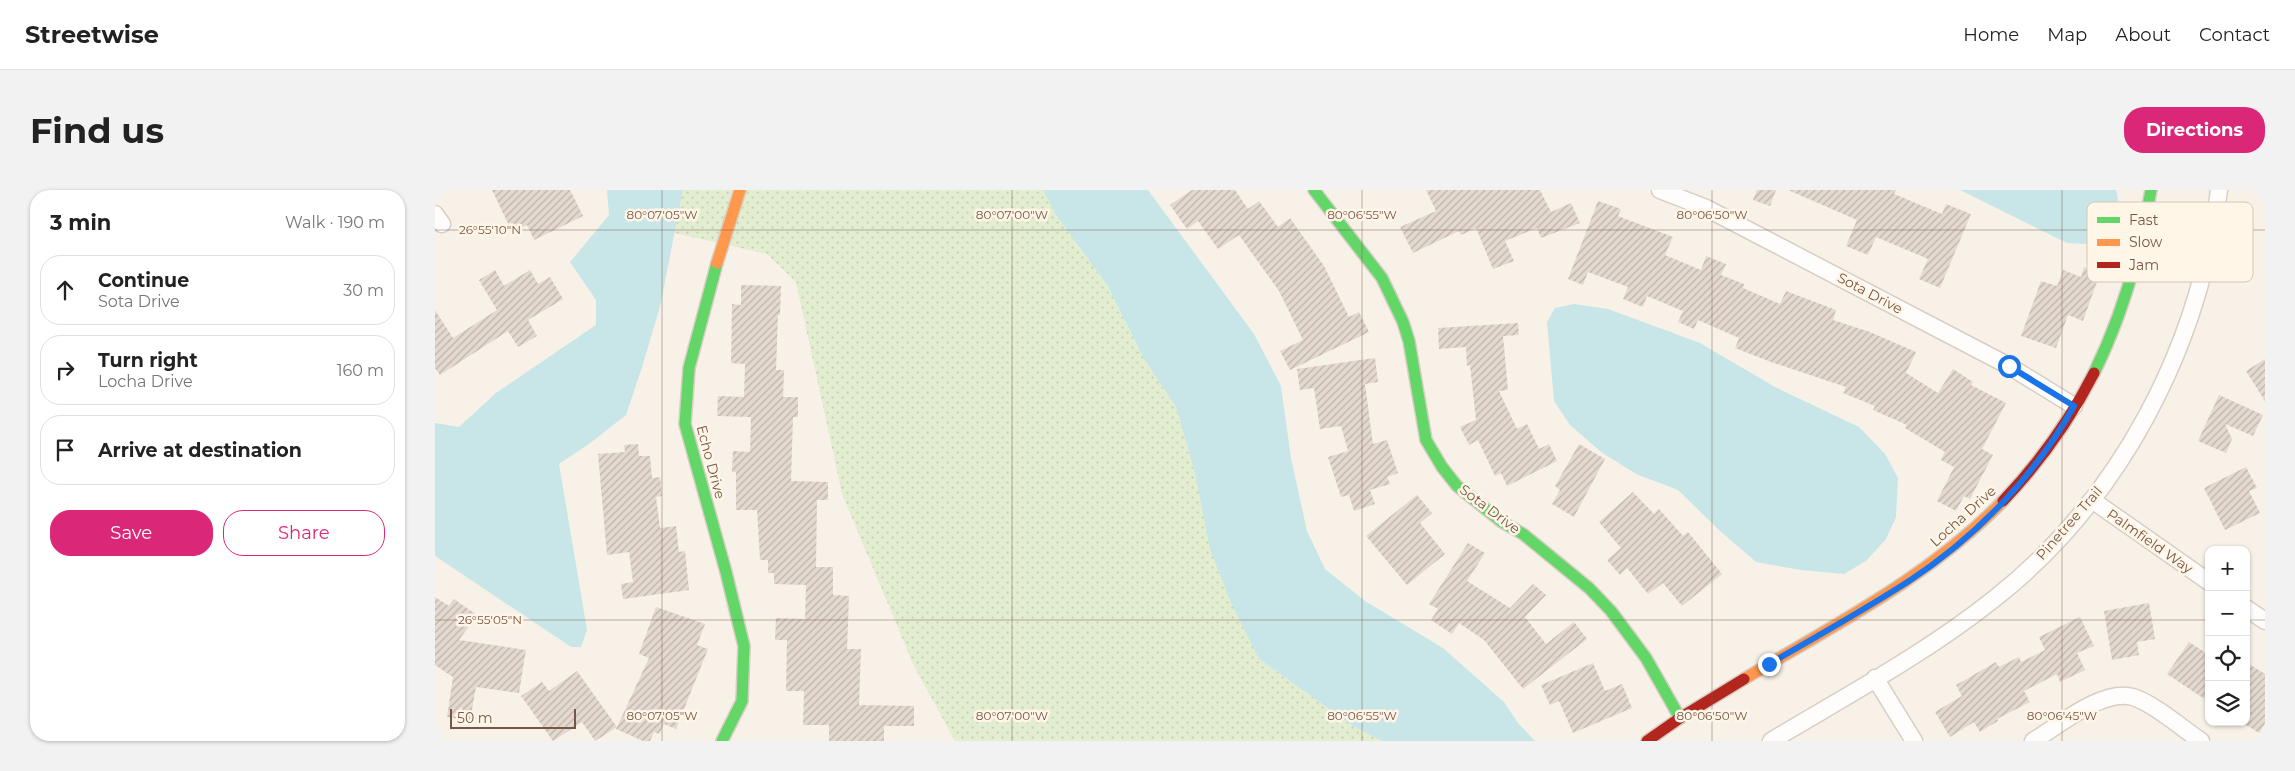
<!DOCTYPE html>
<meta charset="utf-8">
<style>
body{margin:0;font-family:Montserrat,sans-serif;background:#f2f2f2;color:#222}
.controls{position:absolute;right:15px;bottom:15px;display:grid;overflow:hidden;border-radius:10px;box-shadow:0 1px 4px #0004}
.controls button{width:45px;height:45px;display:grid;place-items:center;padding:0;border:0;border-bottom:1px solid #e0e0e0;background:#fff;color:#222;font:25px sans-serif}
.scale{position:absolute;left:15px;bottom:12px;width:126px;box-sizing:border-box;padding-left:5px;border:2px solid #765746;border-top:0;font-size:14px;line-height:18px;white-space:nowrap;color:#765746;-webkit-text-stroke:4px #fff6e8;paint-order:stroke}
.stop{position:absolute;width:15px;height:15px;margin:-11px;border:4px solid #1a73e8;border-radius:50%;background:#fff}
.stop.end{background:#1a73e8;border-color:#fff;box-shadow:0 1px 5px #0008}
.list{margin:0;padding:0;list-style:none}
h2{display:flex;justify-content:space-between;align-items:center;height:65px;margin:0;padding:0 20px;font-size:21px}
h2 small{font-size:16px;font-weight:400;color:#767676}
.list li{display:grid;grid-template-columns:32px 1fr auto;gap:15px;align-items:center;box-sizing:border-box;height:70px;margin:0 10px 10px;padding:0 10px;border:1px solid #e0e0e0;border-radius:20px}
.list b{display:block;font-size:19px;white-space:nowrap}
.list p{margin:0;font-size:16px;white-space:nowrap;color:#767676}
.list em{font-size:16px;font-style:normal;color:#767676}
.actions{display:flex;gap:10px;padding:15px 20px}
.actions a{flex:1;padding:11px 0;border:1px solid #db2777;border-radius:20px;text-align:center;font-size:18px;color:#db2777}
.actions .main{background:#db2777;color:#fff}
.icon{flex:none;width:28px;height:28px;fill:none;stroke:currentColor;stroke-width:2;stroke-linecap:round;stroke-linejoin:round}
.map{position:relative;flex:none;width:1830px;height:551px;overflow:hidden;border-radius:20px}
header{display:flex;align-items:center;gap:30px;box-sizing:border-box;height:70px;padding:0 25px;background:#fff;border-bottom:1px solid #e0e0e0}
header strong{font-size:24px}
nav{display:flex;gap:28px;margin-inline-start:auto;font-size:18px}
.intro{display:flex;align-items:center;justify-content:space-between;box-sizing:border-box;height:120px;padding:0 30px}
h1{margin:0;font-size:35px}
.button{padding:12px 22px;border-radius:20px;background:#db2777;color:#fff;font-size:18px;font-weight:700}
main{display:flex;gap:30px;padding:0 30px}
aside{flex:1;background:#fff;border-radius:20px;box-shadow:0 1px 4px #0004}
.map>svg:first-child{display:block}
.grass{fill:url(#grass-dots)}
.water{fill:#c8e6e8}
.building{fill:url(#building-hatch)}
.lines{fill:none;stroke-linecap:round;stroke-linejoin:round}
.street-casing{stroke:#d9cec5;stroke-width:19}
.fast-casing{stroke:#d8cdc4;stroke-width:14}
.slow-casing{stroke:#d8cdc4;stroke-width:14}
.jam-casing{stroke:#d8cdc4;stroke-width:14}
.street{stroke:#fefdfb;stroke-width:16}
.fast{stroke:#63d668;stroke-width:11}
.slow{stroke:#ff974d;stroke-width:11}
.jam{stroke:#b3261e;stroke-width:11}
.route{stroke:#1a73e8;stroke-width:6}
.ticks{fill:none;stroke:#765746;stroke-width:1;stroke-opacity:0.45}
.labels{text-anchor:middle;stroke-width:5;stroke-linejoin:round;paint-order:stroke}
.street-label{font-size:14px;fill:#765746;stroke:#fff6e8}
.key{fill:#fff6e8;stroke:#d6c6b7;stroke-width:1}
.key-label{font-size:14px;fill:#765746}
.ticks-label{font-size:12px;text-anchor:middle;fill:#765746;stroke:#fff6e8;stroke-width:5;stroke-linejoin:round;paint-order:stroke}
</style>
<header>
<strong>Streetwise</strong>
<nav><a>Home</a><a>Map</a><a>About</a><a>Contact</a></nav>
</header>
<div class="intro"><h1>Find us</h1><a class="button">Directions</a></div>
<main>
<aside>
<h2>3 min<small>Walk · 190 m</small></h2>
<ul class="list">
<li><svg class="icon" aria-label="ahead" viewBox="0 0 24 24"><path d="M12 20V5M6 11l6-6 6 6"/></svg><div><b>Continue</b><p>Sota Drive</p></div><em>30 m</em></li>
<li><svg class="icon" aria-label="right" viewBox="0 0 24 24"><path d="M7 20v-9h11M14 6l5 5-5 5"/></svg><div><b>Turn right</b><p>Locha Drive</p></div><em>160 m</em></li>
<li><svg class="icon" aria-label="arrive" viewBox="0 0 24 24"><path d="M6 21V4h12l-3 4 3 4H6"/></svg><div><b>Arrive at destination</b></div></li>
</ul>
<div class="actions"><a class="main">Save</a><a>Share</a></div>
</aside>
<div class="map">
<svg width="1830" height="551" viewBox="0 0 1830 551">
<defs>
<pattern id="grass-dots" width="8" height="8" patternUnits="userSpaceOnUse" patternTransform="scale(1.25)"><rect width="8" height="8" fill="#e3eed1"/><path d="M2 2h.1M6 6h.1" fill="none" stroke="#c6ceb5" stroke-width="1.8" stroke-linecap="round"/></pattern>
<pattern id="building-hatch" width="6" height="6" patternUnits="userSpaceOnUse" patternTransform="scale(1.25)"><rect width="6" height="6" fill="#e4d9cf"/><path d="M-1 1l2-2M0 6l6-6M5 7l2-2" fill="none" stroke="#bdb3aa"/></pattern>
</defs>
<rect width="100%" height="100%" fill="#f8f1e7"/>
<path class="grass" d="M248,0H608L621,25L672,95L709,169L741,217L760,283L824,469L918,536L947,551H520L478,474L407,304L361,92L332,64L239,43Z"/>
<g class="water">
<path d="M172,0H248L225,117L207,177L191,225L154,254L124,274L152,440L146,457H136L0,366V233L24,237L61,203L161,135V110L135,72L174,25Z"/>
<path d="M608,0H713L819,144L846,196L856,268L872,341L890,379L930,411L1008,458L1069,512L1083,533L1100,551H947L918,536L824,469L796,413L775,359L760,283L741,217L709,169L672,95L621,25Z"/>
<path d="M1525,0H1681C1686,16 1682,31 1675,46L1653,54L1632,53Z"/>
<path d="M1139,114L1173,119L1265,153L1340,197L1424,237L1450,264L1463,288L1461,327L1451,349L1431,371L1409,384L1366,380L1321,372L1284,340L1243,300L1201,284L1166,262L1135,235L1119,211L1112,132L1120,118Z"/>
</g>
<g class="building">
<path d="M57,0H135L148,26L99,50L92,35L77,42Z"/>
<path d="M757,0H800L813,19L824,11L843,37L855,28L889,76L914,127L924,122L934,142L855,180L845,161L868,150L844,101L804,45L783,59L763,31L752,39L735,15Z"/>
<path d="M991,0H1105L1116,22L1136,13L1145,33L1106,48L1102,38L1070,51L1079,71L1058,79L1041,38L1026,45L1024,41L978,63L965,37L1001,21Z"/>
<path d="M1322,0H1341L1335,16L1318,10Z"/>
<path d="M1353,0H1461L1459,4L1507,24L1511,14L1536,24L1505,98L1484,89L1493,69L1441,47L1433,65L1411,56L1422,30Z"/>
<path d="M1163,11L1186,19L1183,26L1238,47L1230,65L1266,80L1271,66L1291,74L1286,85L1309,94L1308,98L1345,114L1351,101L1401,120L1398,130L1435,142L1481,162L1471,183L1503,203L1518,179L1538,192L1536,195L1571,213L1547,259L1558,265L1535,309L1529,306L1521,321L1502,311L1519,277L1506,270L1510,262L1470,238L1472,235L1438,220L1440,216L1408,203L1411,197L1336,172L1300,158L1304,148L1263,130L1259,139L1243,132L1248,121L1212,106L1208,117L1188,109L1193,97L1153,82L1148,95L1133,89Z"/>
<path d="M1649,77L1665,83L1648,131L1633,125L1621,158L1586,146L1606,91L1622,96L1628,80L1646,87Z"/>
<path d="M60,80L69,96L95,80L103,94L115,87L128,109L93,130L102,146L83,157L73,141L5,185L0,178V120L18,148L62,120L44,90Z"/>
<path d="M306,95L346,96L345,125H343L341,180H349L348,207H363V227H358L356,291L393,292V310H382L381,377H398V405L414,406L412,459H426L424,515L479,516V536H449V551H394V535H368L369,501H351L352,450H340L341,428L370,429L371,395L339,394V383H333V370H325L322,320H301V282H297L298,261L315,262L316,227L282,226L283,206L309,207L310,174L296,173L297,114L306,115Z"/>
<path d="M1083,133L1084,145L1068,146L1073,200L1064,201L1082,239L1092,234L1104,259L1114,254L1122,271L1072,296L1066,283L1060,286L1043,250L1034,255L1025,237L1041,230L1035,175L1032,176L1031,157L1004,159L1003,138Z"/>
<path d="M940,168L943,192L930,194L938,254L952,250L963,283L952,287L955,294L935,300L940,314L919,321L914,305L906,307L893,267L913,261L906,236L885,239L879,198L865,200L862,179Z"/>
<path d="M1830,169V211L1811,181Z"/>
<path d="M1784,205L1828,225L1818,246L1790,234L1797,249L1791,263L1763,251Z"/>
<path d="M203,254L204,266H215L217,288L225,287L227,306L221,307L225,338L241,336L244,362L250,361L254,400L188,409L186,394L198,392L194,362L172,365L163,264L190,262L189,255Z"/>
<path d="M1144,254L1170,269L1139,327L1117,314L1125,300L1120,296Z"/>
<path d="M1811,277L1822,298L1814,301L1825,323L1790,340L1769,298Z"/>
<path d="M1198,302L1219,324L1224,319L1248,346L1253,342L1287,384L1247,416L1228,393L1213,404L1192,378L1185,385L1172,370L1186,358L1164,332Z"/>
<path d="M982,305L997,323L985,333L1010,364L972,395L931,346Z"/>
<path d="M1033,353L1050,363L1032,391L1075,418L1098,394L1111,405L1090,427L1111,454L1139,432L1152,449L1088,499L1049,450L1024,433L1017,444L996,430L1003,419L994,414Z"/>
<path d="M0,407L14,416L19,409L42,425L24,450L91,460L84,503L41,497L35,531L12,527L18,487L0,475Z"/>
<path d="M1714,413L1720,449L1702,452L1704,465L1677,470L1669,421Z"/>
<path d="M221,417L270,434L262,455L273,459L241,539L229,534L224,544L219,542L215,551H208L181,539L182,537L160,551L147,532L118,551L86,506L107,492L114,501L142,481L182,537L214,468L204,464Z"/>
<path d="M1645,427L1659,456L1642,463L1650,480L1625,492L1622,484L1589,501L1595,512L1562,529L1563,531L1545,542L1539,532L1515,547L1500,522L1527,506L1521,495L1561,472L1564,477L1584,467L1586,472L1610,460L1604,447Z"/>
<path d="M1754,452L1774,465V512L1732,484Z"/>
<path d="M1811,472L1830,484V534L1824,543L1811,535Z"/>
<path d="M1158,473L1170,501L1187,494L1197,518L1138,543L1124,511L1115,515L1106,495Z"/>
</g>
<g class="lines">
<defs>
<g id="street">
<path d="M1225,0L1271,18L1574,176L1639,216"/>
<path d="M0,24L7,34"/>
<path d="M1657,310L1774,392"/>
<path d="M1811,418L1830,431"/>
<path d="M1440,488L1479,551"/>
<path d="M1336,551C1411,506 1490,464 1559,409C1685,310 1764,158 1784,0"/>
<path d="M1598,551C1623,536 1668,498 1698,507C1718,513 1748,539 1766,551"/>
</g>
<g id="fast">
<path d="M879,0L947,88L968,132L974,151L991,250L1007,277L1022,296L1067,332L1088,344L1154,398L1176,421L1211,468L1245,528"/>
<path d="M282,73L254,178L250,234L291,382L309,456L307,511L287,551"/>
<path d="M1659,183C1688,124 1705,64 1716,0"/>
</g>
<g id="slow">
<path d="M282,73L305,0"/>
<path d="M1309,489C1399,435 1494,387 1568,311"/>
</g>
<g id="jam">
<path d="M1568,311C1604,273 1635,230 1659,183"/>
<path d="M1212,551L1245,528L1309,489"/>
</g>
</defs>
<use href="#street" class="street-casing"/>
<use href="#fast" class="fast-casing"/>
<use href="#slow" class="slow-casing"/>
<use href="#jam" class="jam-casing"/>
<use href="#street" class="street"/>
<use href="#fast" class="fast"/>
<use href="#slow" class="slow"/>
<use href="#jam" class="jam"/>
</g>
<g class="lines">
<path class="route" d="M1334,474C1381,447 1429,420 1474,391C1541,347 1600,286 1639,216L1574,176"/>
</g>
<path class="ticks" d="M227,0V551M577,0V551M927,0V551M1277,0V551M1627,0V551M0,40H1830M0,430H1774M1811,430H1830"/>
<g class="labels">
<g class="street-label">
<text transform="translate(1435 103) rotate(28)" y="5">Sota Drive</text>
<text transform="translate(276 272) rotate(75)" y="5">Echo Drive</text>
<text transform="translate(1055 319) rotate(37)" y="5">Sota Drive</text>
<text transform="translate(1528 326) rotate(-42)" y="5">Locha Drive</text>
<text transform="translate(1634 333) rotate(-49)" y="5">Pinetree Trail</text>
<text transform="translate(1715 351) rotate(35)" y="5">Palmfield Way</text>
</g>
</g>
<rect x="1652" y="12" width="166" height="80" rx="8" class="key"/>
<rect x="1662" y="27" width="23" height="6" fill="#63d668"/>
<rect x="1662" y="49" width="23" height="7" fill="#ff974d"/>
<rect x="1662" y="72" width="23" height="6" fill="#b3261e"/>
<g class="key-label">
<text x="1694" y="35">Fast</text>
<text x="1694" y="57">Slow</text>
<text x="1694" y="80">Jam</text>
</g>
<g class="ticks-label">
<text x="227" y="29">80°07'05"W</text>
<text x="577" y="29">80°07'00"W</text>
<text x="927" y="29">80°06'55"W</text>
<text x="1277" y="29">80°06'50"W</text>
<text x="55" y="44">26°55'10"N</text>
<text x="55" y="434">26°55'05"N</text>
<text x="227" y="530">80°07'05"W</text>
<text x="577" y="530">80°07'00"W</text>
<text x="927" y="530">80°06'55"W</text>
<text x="1277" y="530">80°06'50"W</text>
<text x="1627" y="530">80°06'45"W</text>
</g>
</svg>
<div class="controls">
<button>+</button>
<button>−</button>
<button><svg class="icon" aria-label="locate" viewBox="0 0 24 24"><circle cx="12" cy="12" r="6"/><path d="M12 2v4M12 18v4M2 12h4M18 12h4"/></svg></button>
<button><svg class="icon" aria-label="layers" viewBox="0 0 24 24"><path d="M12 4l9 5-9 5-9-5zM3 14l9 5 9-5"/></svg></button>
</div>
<div class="scale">50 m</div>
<div class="stop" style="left:1574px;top:176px"></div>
<div class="stop end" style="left:1334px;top:474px"></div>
</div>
</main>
